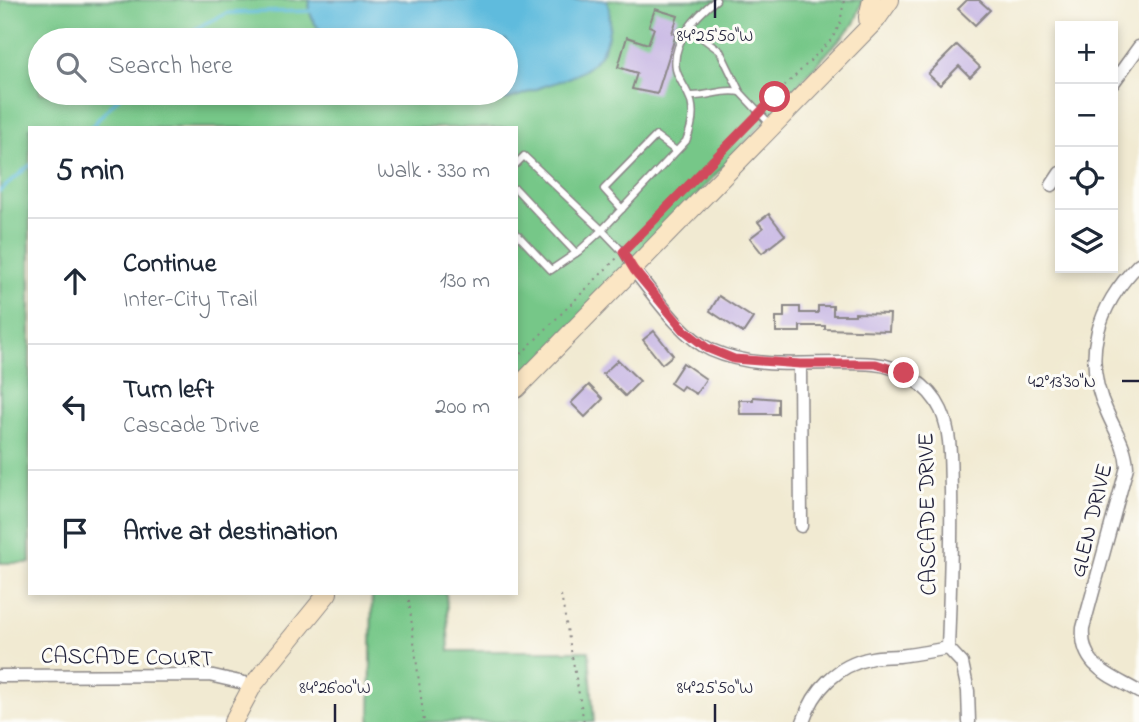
<!DOCTYPE html>
<meta charset="utf-8">
<style>
body{margin:0;font-family:"Indie Flower",sans-serif;background:#f2f2f3;color:#1f2937}
.controls{position:absolute;right:21px;top:21px;display:grid;overflow:hidden;border-radius:0px;box-shadow:0 4px 10px #0003}
.controls button{width:63px;height:63px;display:grid;place-items:center;padding:0;border:0;border-bottom:2px solid #e0e1e3;background:#fff;color:#1f2937;font:35px sans-serif}
.stop{position:absolute;width:21px;height:21px;margin:-16px;border:5px solid #d1495b;border-radius:50%;background:#fff}
.stop.end{background:#d1495b;border-color:#fff;box-shadow:0 2px 7px #0008}
.list{margin:0;padding:0;list-style:none}
h2{display:flex;justify-content:space-between;align-items:center;height:91px;margin:0;padding:0 28px;font-size:30px}
h2 small{font-size:23px;font-weight:400;color:#747a83}
.list li{display:grid;grid-template-columns:46px 1fr auto;gap:21px;align-items:center;box-sizing:border-box;height:126px;padding:0 28px;border-top:2px solid #e0e1e3}
.list b{display:block;font-size:26px;white-space:nowrap}
.list p{margin:0;font-size:23px;white-space:nowrap;color:#747a83}
.list em{font-size:23px;font-style:normal;color:#747a83}
.icon{flex:none;width:38px;height:38px;fill:none;stroke:currentColor;stroke-width:2;stroke-linecap:round;stroke-linejoin:round}
.map{position:relative;flex:none;width:1139px;height:722px;overflow:hidden}
.search{position:absolute;background:#fff;box-shadow:0 4px 10px #0003;left:28px;top:28px;width:490px;height:77px;display:flex;align-items:center;gap:18px;box-sizing:border-box;padding:0 24px;border-radius:38px;color:#747a83;font-size:26px}
.panel{position:absolute;background:#fff;box-shadow:0 4px 10px #0003;left:28px;top:126px;width:490px;height:469px;border-radius:0px}
.map>svg:first-child{display:block}
.green{fill:#76c788;stroke:#4c7462;stroke-width:2;fill-rule:evenodd}
.water{fill:#5fbbdd;stroke:#406e8c;stroke-width:2}
.lines{fill:none;stroke-linecap:round;stroke-linejoin:round}
.stream{stroke:#5fbbdd;stroke-width:3.5}
.building{fill:#c6b5e3}
.lane-casing{stroke:#8a8686;stroke-width:9}
.street-casing{stroke:#8a8686;stroke-width:15}
.secondary-casing{stroke:#8a8686;stroke-width:20}
.path{stroke:#8a8686;stroke-width:2;stroke-dasharray:2 5;stroke-linecap:butt}
.lane{stroke:#fff;stroke-width:6}
.street{stroke:#fff;stroke-width:12}
.secondary{stroke:#fbe6c4;stroke-width:18}
.route{stroke:#d1495b;stroke-width:9}
.ticks{fill:none;stroke:#22223b;stroke-width:2.5}
.labels{text-anchor:middle;stroke-width:6;stroke-linejoin:round;paint-order:stroke}
.street-label{font-size:23px;fill:#22223b;stroke:#fdfcf7}
.ticks-label{font-size:18px;text-anchor:middle;fill:#22223b;stroke:#fdfcf7;stroke-width:6;stroke-linejoin:round;paint-order:stroke}
</style>
<div class="map">
<svg width="1139" height="722" viewBox="0 0 1139 722">
<rect width="100%" height="100%" fill="#fdfcf7"/>
<filter id="ink" filterUnits="userSpaceOnUse"><feTurbulence type="fractalNoise" baseFrequency=".0143" numOctaves="2"/><feDisplacementMap in="SourceGraphic" scale="14" xChannelSelector="R" yChannelSelector="G"/><feConvolveMatrix kernelMatrix="1 2 1 2 8 2 1 2 1" color-interpolation-filters="sRGB"/></filter>
<filter id="wash" filterUnits="userSpaceOnUse"><feTurbulence type="fractalNoise" baseFrequency=".00686" numOctaves="4" result="noise"/><feDisplacementMap in="SourceGraphic" scale="28" xChannelSelector="R" yChannelSelector="G"/><feGaussianBlur stdDeviation="1.57" result="paint"/><feColorMatrix in="noise" values="0 0 0 0 0 0 0 0 0 0 0 0 0 0 0 0 0 1.4 0 .05"/><feComposite in="paint" operator="in"/></filter>
<g filter="url(#wash)">
<rect width="100%" height="100%" fill="#f1ead2"/>
<g class="green">
<path d="M0,0H863L854,24L516,392V128H30V563H0ZM40,40H506V93H40Z"/>
<path d="M372,593H446L449,651H589L594,722H370Z"/>
</g>
<path class="water" d="M310,0H607C614,23 608,54 587,68C574,78 556,82 542,87C520,96 497,105 473,104C456,104 437,98 420,93H506V40H332C318,31 307,17 310,0Z"/>
<g class="lines">
<g class="stream">
<path d="M178,40L206,23L228,13L313,11"/>
<path d="M90,128L123,93"/>
<path d="M0,191L30,165"/>
</g>
</g>
<g id="blocks">
<g class="building">
<path d="M967,0H979L990,10L975,25L958,9Z"/>
<path d="M655,9L678,16L672,33L676,34L657,94L632,89L637,73L618,67L627,37L648,44L654,28L649,26Z"/>
<path d="M957,45L980,67L970,77L959,66L940,85L928,74Z"/>
<path d="M769,214L785,235L762,253L750,238L763,228L758,222Z"/>
<path d="M719,296L753,318L743,333L710,311Z"/>
<path d="M818,306H833V315H855V313L890,314L889,331L825,329V326H800V332H776V317H784V307H800V313H818Z"/>
<path d="M654,331L673,355L662,364L643,340Z"/>
<path d="M618,360L640,381L625,396L603,374Z"/>
<path d="M683,363L706,379L696,394L683,386L680,390L670,383Z"/>
<path d="M589,385L603,399L585,417L571,403Z"/>
<path d="M753,397L778,399V414H740L739,400H753Z"/>
</g>
</g>
</g>
<g filter="url(#ink)">
<use href="#blocks" fill-opacity="0" stroke="#8a8686" stroke-width="2"/>
<g class="lines">
<defs>
<g id="lane">
<path d="M689,28L720,51L740,92L772,126"/>
<path d="M690,96C707,97 724,88 740,92"/>
<path d="M516,164L524,156L602,230L579,251L551,270L516,233"/>
<path d="M516,189L576,253"/>
<path d="M622,209L604,189L656,136L676,151"/>
<path d="M631,266L623,252L602,230L686,141C692,127 696,109 688,94C684,85 678,78 676,69C671,42 697,15 716,0"/>
</g>
<g id="street">
<path d="M1113,83L1139,47"/>
<path d="M1052,185L1060,173"/>
<path d="M1139,264C1097,306 1081,357 1107,412C1115,431 1126,446 1127,467L1083,628C1080,667 1110,675 1139,692"/>
<path d="M634,270C654,295 682,337 711,350C763,373 819,359 874,364C900,366 930,386 941,410C952,434 950,463 951,489C952,542 950,595 948,648L962,663L968,691L969,722"/>
<path d="M800,364L801,526"/>
<path d="M0,676L209,675L253,685"/>
<path d="M803,722C814,689 837,665 872,658C881,656 890,657 899,656C916,654 932,651 948,648"/>
</g>
<g id="secondary">
<path d="M869,26L868,17L872,0"/>
<path d="M516,389L876,20L890,0"/>
<path d="M233,722L253,685L328,593"/>
</g>
</defs>
<use href="#lane" class="lane-casing"/>
<use href="#street" class="street-casing"/>
<use href="#secondary" class="secondary-casing"/>
<g class="path">
<path d="M765,106L832,39L840,24L844,0"/>
<path d="M628,246L754,118"/>
<path d="M516,359L617,258"/>
<path d="M408,593L424,722"/>
<path d="M561,595L584,722"/>
</g>
<use href="#lane" class="lane"/>
<use href="#street" class="street"/>
<use href="#secondary" class="secondary"/>
</g>
</g>
<g class="lines" filter="url(#ink)">
<path class="route" d="M775,97L623,252L634,270L684,330L707,348L734,359L800,364H876L904,373"/>
</g>
<path class="ticks" d="M715,0V18M1122,381H1139M335,704V722M715,704V722"/>
<g class="labels">
<g class="street-label">
<text transform="translate(926 514) rotate(-91)" y="8">CASCADE DRIVE</text>
<text transform="translate(1090 520) rotate(-76)" y="8">GLEN DRIVE</text>
<text transform="translate(127 656) rotate(1)" y="8">CASCADE COURT</text>
</g>
</g>
<g class="ticks-label">
<text x="715" y="41">84°25'50"W</text>
<text x="1062" y="387">42°13'30"N</text>
<text x="335" y="693">84°26'00"W</text>
<text x="715" y="693">84°25'50"W</text>
</g>
</svg>
<div class="controls">
<button>+</button>
<button>−</button>
<button><svg class="icon" aria-label="locate" viewBox="0 0 24 24"><circle cx="12" cy="12" r="6"/><path d="M12 2v4M12 18v4M2 12h4M18 12h4"/></svg></button>
<button><svg class="icon" aria-label="layers" viewBox="0 0 24 24"><path d="M12 4l9 5-9 5-9-5zM3 14l9 5 9-5"/></svg></button>
</div>
<div class="stop" style="left:775px;top:97px"></div>
<div class="stop end" style="left:904px;top:373px"></div>
<div class="search"><svg class="icon" aria-label="search" viewBox="0 0 24 24"><circle cx="10" cy="10" r="6"/><path d="M15 15l6 6"/></svg>Search here</div>
<section class="panel">
<h2>5 min<small>Walk · 330 m</small></h2>
<ul class="list">
<li><svg class="icon" aria-label="ahead" viewBox="0 0 24 24"><path d="M12 20V5M6 11l6-6 6 6"/></svg><div><b>Continue</b><p>Inter-City Trail</p></div><em>130 m</em></li>
<li><svg class="icon" aria-label="left" viewBox="0 0 24 24"><path d="M17 20v-9H6M10 6l-5 5 5 5"/></svg><div><b>Turn left</b><p>Cascade Drive</p></div><em>200 m</em></li>
<li><svg class="icon" aria-label="arrive" viewBox="0 0 24 24"><path d="M6 21V4h12l-3 4 3 4H6"/></svg><div><b>Arrive at destination</b></div></li>
</ul>
</section>
</div>
